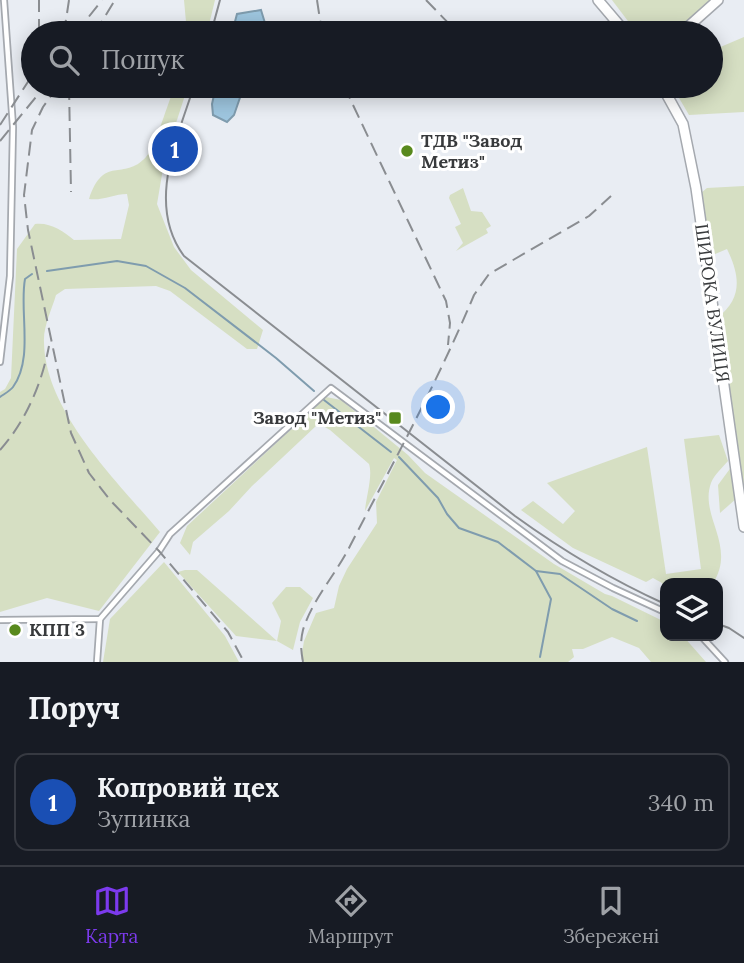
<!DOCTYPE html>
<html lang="uk">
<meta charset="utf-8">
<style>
body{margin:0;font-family:Lora,serif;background:#242831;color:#f1f3f6}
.controls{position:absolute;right:21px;bottom:21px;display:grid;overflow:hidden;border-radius:14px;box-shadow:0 4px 18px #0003}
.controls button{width:63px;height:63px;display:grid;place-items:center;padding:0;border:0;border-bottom:2px solid #363941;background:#171b24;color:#f1f3f6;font:35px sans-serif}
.you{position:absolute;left:439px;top:408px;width:24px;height:24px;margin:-18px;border:5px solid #fff;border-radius:50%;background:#1a73e8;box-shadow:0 0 0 10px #1a73e833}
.badge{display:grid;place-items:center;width:46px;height:46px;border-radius:50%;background:#7c3aed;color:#fff;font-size:23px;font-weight:700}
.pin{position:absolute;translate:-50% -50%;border:4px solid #fff;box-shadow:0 2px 7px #0006}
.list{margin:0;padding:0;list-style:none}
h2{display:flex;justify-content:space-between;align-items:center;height:91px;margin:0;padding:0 28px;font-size:30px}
h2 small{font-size:23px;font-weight:400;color:#9ea1a6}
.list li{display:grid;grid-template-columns:46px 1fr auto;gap:21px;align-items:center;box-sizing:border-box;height:98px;margin:0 14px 14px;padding:0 14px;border:2px solid #363941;border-radius:14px}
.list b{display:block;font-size:26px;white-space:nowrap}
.list p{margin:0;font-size:23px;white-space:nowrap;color:#9ea1a6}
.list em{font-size:23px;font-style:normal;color:#9ea1a6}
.icon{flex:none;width:38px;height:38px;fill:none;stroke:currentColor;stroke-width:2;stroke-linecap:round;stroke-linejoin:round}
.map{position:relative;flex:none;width:744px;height:662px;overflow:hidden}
.search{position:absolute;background:#171b24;box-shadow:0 4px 18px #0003;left:21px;right:21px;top:21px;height:77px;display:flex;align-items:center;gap:18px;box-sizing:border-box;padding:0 24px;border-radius:38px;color:#9ea1a6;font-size:26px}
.sheet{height:203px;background:#171b24}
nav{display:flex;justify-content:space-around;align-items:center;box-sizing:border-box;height:98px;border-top:2px solid #363941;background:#171b24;font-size:19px;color:#9ea1a6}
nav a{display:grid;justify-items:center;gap:4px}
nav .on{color:#7c3aed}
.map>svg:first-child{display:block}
.green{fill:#d6dfc3}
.water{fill:#9ec6df;stroke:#7f9cae;stroke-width:2}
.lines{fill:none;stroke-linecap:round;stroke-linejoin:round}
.stream{stroke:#7f9cae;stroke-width:2}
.service-casing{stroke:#a5a9af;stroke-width:8}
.minor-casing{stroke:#a5a9af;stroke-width:12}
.service{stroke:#fff;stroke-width:4.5}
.minor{stroke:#fff;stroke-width:9}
.tram{stroke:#8a8d91;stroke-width:2}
.rail{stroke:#8a8d91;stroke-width:2;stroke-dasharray:14 7;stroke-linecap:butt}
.poi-dot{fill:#58891d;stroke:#fff;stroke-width:2.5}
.labels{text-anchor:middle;stroke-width:6;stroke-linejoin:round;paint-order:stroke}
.poi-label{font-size:18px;font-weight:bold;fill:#383a3c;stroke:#fff;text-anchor:start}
.street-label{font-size:18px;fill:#383a3c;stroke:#fff}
</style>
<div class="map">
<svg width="744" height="662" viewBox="0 0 744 662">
<rect width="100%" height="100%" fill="#e9edf3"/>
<g class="green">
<path d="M184,0H215L207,33H187Z"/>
<path d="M612,0H715L679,33H637Z"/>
<path d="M744,37V112L689,115L672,86H711V51Z"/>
<path d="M175,86H188L165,157L157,204L174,247L191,270L263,330L257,349H247L170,291L156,286L65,289L56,295C52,309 43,327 44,342C45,412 117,481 160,532L99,611L47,598L0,612V392L5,389L11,378L17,249L35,224C50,222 63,231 74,240L121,239L129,205L127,194C114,194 102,201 89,199C104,154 123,182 146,157C156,145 168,102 175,86Z"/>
<path d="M744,186V505L717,318C743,298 740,276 727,249L708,257L701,193L707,188Z"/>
<path d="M463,188L471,211L482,212L491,226L486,229L488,233L456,251L463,243L455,227L461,224L449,198L450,195Z"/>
<path d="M326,397L341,400L408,455L425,473L554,564L605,594L612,596L665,622V636H683L706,662H651L639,648L612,637L583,649H572L574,657L568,662H304L301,659L304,641L316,613L334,608L339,586L347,569L377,523L376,502L397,460L394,458L365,511C366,497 373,476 369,464L330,430L323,426H316L252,486L229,511L193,542L190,555L180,543L187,526Z"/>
<path d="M719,435L728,461C723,467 714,475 711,483C699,516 737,546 713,583H665V589L662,583L653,578L646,582L573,548L521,510L533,501L563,524L575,511L547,483L647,447L666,574L701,569L684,439Z"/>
<path d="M732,466L737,498L720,513L718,485Z"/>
<path d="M164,562L225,636L239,662H103L110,619Z"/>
<path d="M185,570H197L277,641L281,621L272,603L286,587H300L313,598L300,622L293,650L277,641L236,636L178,572Z"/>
</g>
<g class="water">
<path d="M261,10L268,33H232L237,14Z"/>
<path d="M216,86H244L234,115L227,122L213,115L212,104Z"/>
</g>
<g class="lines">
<g class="stream">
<path d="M47,271L117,261L146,266L185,288L276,358L314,391"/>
<path d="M0,397C4,394 10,391 13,387C34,358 19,311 25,279L32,274"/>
<path d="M324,400L391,452"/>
<path d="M399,457L438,498L447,514L459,528L498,542L536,571L551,599L540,657"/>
<path d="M536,571L560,574L612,609L637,621"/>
</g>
<defs>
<g id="service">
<path d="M0,362L10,276L13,127L4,0"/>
<path d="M0,620L100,619L159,551L170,534L331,388L562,561L613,588L665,612"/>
<path d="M701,636L725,662"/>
<path d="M97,662L100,619"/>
</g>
<g id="minor">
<path d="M598,0L626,33"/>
<path d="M681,33L718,0"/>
<path d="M662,86L683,124L696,188L744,527"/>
</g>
</defs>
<use href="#service" class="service-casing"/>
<use href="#minor" class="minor-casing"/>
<use href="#service" class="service"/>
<use href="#minor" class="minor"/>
<g class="tram">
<path d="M211,33L220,0"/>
<path d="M194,86C177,139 146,205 184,256L515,516C562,550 612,580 665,604"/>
<path d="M718,624L729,628L744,638"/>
</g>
<g class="rail">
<path d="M317,0L322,33"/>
<path d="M426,0L458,33"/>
<path d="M39,33V0"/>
<path d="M61,33L66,20L69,0"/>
<path d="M76,33L102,0"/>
<path d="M95,33L115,0"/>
<path d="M58,86L43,107L32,130L24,195L28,230L71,433L89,473L110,500L159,551L228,632L244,662"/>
<path d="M69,86L71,192"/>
<path d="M344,86L446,301L450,323L448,345"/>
<path d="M495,86L496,88"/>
<path d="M0,125L33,74"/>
<path d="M0,141L45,86"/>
<path d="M0,450C26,421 42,383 49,346"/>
<path d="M303,662C301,651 300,642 303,630C312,600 336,574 350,546C393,463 438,381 474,295L489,274L589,216L611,196"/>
</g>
</g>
<g class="poi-dot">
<circle cx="407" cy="151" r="7"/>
<rect x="388" y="411" width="14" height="14" rx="3.5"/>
<circle cx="15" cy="630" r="7"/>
</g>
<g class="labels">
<g class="poi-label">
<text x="421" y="147">ТДВ "Завод<tspan x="421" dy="21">Метиз"</tspan></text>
<text x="381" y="424" text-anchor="end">Завод "Метиз"</text>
<text x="29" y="636">КПП 3</text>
</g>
<g class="street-label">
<text transform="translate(712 303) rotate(82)" y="6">ШИРОКА ВУЛИЦЯ</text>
</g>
</g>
</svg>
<div class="controls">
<button><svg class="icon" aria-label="layers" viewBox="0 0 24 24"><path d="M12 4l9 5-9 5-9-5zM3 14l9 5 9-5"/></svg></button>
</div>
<div class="you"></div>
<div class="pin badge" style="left:175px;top:149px;background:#1a4fb4">1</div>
<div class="search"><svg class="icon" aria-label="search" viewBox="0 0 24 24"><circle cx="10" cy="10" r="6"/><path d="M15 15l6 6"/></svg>Пошук</div>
</div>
<section class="sheet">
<h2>Поруч<small></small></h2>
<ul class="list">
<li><span class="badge" style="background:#1a4fb4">1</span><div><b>Копровий цех</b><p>Зупинка</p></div><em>340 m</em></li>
</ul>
</section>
<nav>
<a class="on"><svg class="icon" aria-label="map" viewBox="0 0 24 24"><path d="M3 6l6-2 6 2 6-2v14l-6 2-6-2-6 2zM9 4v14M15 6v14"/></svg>Карта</a>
<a><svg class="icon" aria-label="directions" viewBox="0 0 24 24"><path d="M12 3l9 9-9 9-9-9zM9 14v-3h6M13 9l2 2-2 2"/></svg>Маршрут</a>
<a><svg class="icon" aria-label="saved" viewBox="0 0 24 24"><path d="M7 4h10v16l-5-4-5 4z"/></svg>Збережені</a>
</nav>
